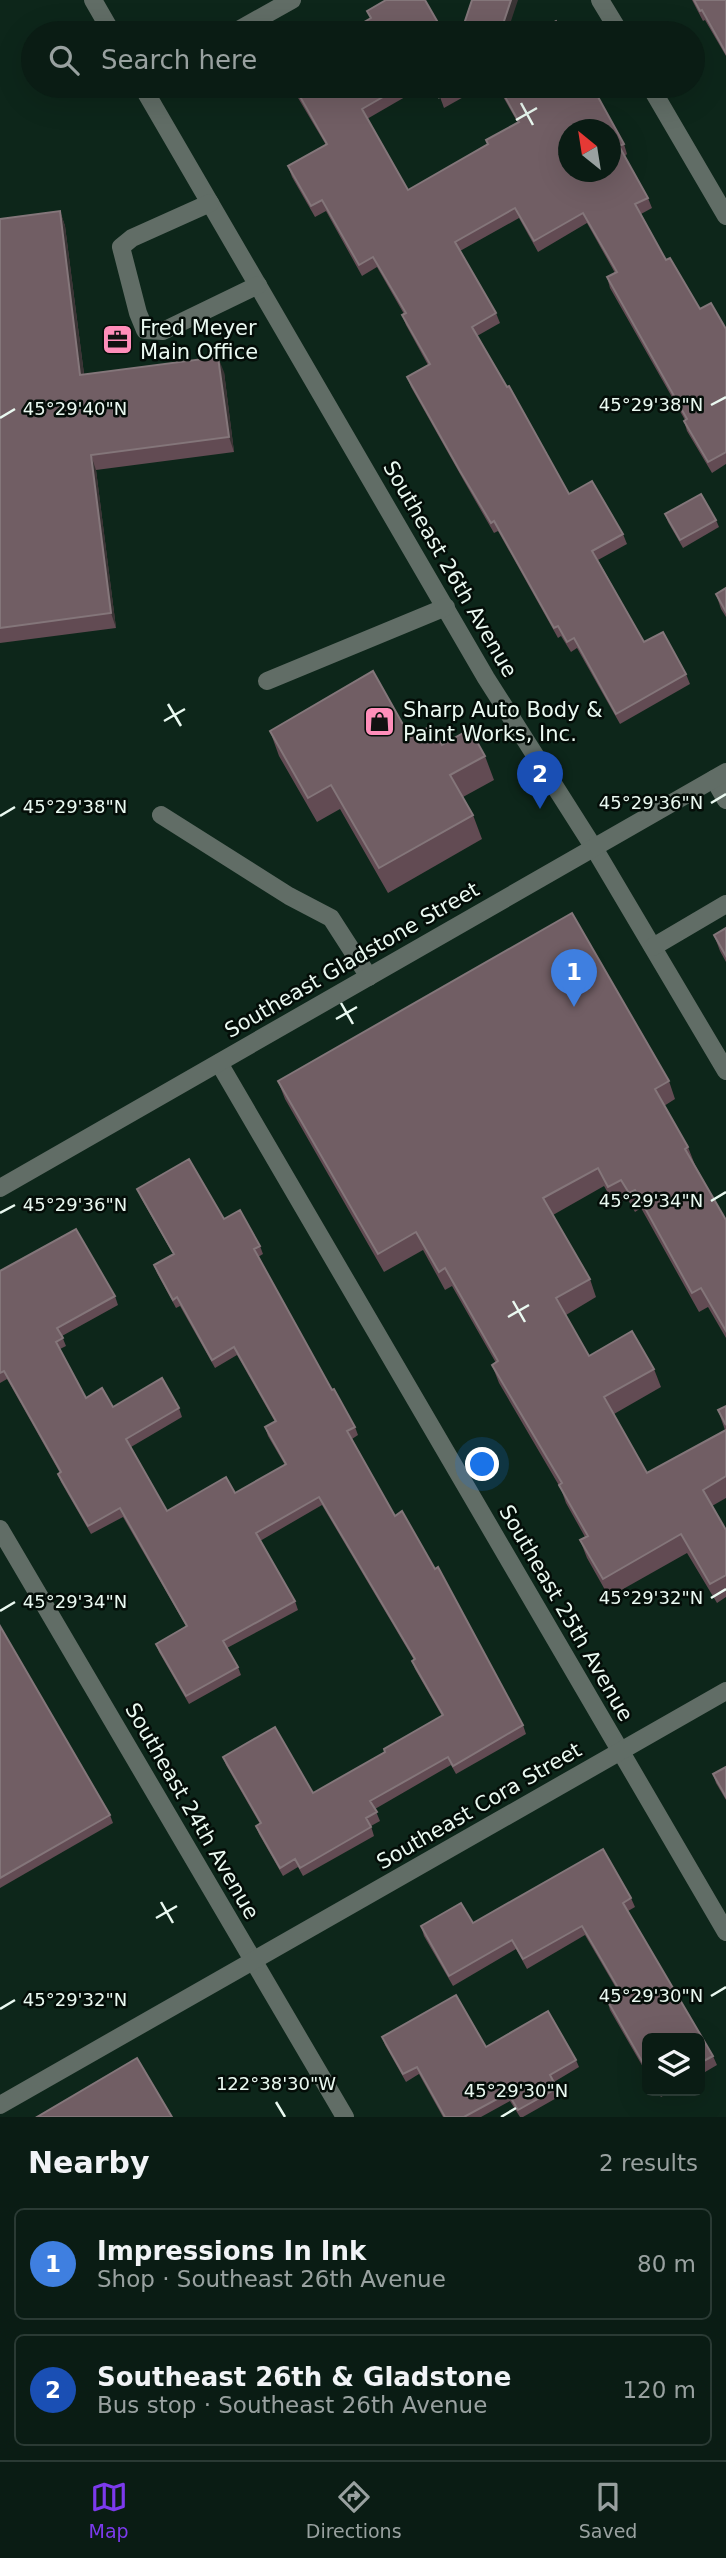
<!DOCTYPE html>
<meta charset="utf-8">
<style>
body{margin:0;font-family:"DejaVu Sans",sans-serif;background:#13251d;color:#f1f3f6}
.controls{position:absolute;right:21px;bottom:21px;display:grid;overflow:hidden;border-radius:10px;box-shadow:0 7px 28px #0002}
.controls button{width:63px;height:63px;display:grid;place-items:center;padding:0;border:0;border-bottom:2px solid #2a3a34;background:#0a1c14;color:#f1f3f6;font:35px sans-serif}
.compass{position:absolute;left:558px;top:119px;width:63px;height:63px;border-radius:50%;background:#0a1c14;box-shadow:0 7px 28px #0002;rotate:330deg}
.you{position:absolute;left:483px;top:1465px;width:24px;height:24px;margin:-18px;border:5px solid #fff;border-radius:50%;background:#1a73e8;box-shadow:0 0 0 10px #1a73e833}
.badge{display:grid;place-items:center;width:46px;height:46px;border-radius:50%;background:#7c3aed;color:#fff;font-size:23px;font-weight:700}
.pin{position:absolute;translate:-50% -58px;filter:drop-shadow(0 2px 4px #0008)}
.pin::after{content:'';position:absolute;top:37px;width:24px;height:21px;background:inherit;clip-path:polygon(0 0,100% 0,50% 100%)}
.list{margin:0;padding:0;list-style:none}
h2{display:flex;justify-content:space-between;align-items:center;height:91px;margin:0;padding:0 28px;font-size:30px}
h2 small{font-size:23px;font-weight:400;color:#99a1a0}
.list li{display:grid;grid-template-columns:46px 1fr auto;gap:21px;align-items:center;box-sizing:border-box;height:112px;margin:0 14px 14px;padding:0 14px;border:2px solid #2a3a34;border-radius:10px}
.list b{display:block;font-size:26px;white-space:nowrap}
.list p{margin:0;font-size:23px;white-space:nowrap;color:#99a1a0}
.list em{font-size:23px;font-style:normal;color:#99a1a0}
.icon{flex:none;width:38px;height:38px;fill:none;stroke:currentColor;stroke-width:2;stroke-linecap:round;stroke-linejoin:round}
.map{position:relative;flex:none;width:726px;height:2117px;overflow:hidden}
.search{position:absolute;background:#0a1c14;box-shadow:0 7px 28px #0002;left:21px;right:21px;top:21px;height:77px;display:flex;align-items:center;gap:18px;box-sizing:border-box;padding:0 24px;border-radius:38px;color:#99a1a0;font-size:26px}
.sheet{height:343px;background:#0a1c14}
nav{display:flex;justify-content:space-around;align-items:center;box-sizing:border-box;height:98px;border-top:2px solid #2a3a34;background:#0a1c14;font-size:19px;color:#99a1a0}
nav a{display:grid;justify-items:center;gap:4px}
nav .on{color:#7c3aed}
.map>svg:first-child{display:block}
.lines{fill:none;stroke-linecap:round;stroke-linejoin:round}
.minor{stroke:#616d66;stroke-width:18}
.wall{fill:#624b53}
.shaded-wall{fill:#3a3435}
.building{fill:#715e64;stroke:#84767a;stroke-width:2;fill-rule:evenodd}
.ticks{fill:none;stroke:#eaf9f1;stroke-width:2.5}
.labels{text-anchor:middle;stroke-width:5;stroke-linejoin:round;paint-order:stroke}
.poi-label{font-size:21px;fill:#eaf9f1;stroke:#040d08;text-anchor:start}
.street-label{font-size:21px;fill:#eaf9f1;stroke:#040d08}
.ticks-label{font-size:18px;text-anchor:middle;fill:#eaf9f1;stroke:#040d08;stroke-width:5;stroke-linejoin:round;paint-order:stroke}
</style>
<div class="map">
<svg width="726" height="2117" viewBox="0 0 726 2117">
<rect width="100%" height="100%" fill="#0d261a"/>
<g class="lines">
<g class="minor">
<path d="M93,0L112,33"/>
<path d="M600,0L620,33"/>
<path d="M233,33L292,0"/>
<path d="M142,86L486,678L594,848L726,1071"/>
<path d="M650,86L726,216"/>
<path d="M210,203L132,238L121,247L138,313L145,330L163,331L258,285"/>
<path d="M267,681L446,607"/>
<path d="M714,779L726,800"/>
<path d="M161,815L289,896L331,918L369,977"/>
<path d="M653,947L726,904"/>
<path d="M219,1063L726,1932"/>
<path d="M0,1188L726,772"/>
<path d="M0,1529L345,2117"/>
<path d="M0,2105L726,1691"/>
</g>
</g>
<g class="wall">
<path d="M692,0H726V56L705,20L703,21Z"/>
<path d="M291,86H424L367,119L408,190L488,145L486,140L518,123L497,86H592L624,144L627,154L625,156L648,198L652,208L641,214L666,260L700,309L726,329V464L712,473L687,431L684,421L685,420L610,288L607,277L615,273L587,223L538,252L519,218L460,251L496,313L500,323L477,336L569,494L623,534L627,544L598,560L644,642L686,674L690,684L620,724L577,648L571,652L561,636L558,638L498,531L494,533L464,481L411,387L407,377L428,365L406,325L402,315L404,314L377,267L362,276L326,211L315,217L292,177L288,166L326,145Z"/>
<path d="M444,86H483L444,108L440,97Z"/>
<path d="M60,211L65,226L84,374L224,372L234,452L96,470L116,628L0,643V219Z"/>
<path d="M665,514L716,520L719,527L683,548L668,522Z"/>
<path d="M726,588V617L721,609L716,594Z"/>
<path d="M270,731L410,737L485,756L494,780L463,797L473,815L482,839L388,893L340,809L317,822L279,756Z"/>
<path d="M726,928V962L720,951L714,935Z"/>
<path d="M278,1081H669L675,1099L664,1106L688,1147L695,1165L726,1220V1338L708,1307L699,1312L641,1208L635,1212L627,1198L615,1205L604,1186L553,1215L590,1279L596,1297L566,1315L589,1356L654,1369L661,1387L614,1414L647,1473L725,1430L718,1410L726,1406V1498L712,1506L726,1530V1597L717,1603L687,1553L609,1597L587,1558L580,1540L585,1537L566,1503L561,1489L499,1383L492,1365L496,1363L452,1286L445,1290L423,1250L384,1272L285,1099Z"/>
<path d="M137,1189L224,1219L260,1246L263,1254L258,1257L332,1390L355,1427L358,1435L352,1439L395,1516L523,1725L526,1734L456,1774L451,1765L375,1809L380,1821L371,1826L374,1836L303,1876L298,1867L283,1876L259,1834L256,1826L260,1824L226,1765L223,1757L313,1793L385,1752L442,1716L415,1669L412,1661L414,1660L322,1505L260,1541L295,1601L298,1610L227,1648L238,1667L241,1675L189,1704L159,1652L156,1644L186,1626L123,1517L91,1534L61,1482L58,1474L60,1473L7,1379L0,1383V1271L115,1296L118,1305L62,1336L66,1346L60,1349L86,1398L113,1407L179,1408L182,1417L131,1447L167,1511L235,1493L285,1465L268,1436L265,1427L275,1422L237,1355L215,1368L180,1306L176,1308L157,1273L154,1265L173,1254L141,1198Z"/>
<path d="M0,1626L110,1815L113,1823L0,1888Z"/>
<path d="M726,1767V1800L716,1783L713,1774Z"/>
<path d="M631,1898L635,1907L628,1911L713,2056L717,2065L700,2075V2038H647V2074L610,2010L607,2000L619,1993L585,1935L527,1969L516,1949L453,1986L424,1936L421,1926L473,1923Z"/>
<path d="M382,2037L486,2047L576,2060L579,2067L554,2082L560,2096L523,2117H520L510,2101L481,2117H443L419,2074L406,2082L385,2045Z"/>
<path d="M657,2091H671L661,2097Z"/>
</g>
<g class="shaded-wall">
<path d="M511,0H518L507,33H500Z"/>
<path d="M60,211L65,226L86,390L80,375Z"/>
<path d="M218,357L224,372L234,452L229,437Z"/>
<path d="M91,455L96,470L116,628L111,613Z"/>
</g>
<g class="building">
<path d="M386,0H425L444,33H345L371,18L367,11Z"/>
<path d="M472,0H511L500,33H461Z"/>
<path d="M694,0H726V53L702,10L700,11Z"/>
<path d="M556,21L563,33H534Z"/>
<path d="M294,86H402L362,109L408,190L488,144L486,140L519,122L499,86H592L624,144L619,146L648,198L635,204L666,260L670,258L700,309L711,303L726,329V452L708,462L684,421L687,419L607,277L617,272L583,213L534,241L515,208L455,242L496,313L472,327L507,387L509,386L569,494L592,481L623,534L592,551L644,642L663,632L686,674L616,714L574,638L567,642L558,626L554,628L494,521L491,523L460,471L407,377L430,364L402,315L406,313L373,257L359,265L322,200L311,206L288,166L327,144ZM569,130H611V172H569Z"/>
<path d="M444,86H461L440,97Z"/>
<path d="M60,211L80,375L218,357L229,437L91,455L111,613L0,628V219Z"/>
<path d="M701,494L716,520L680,540L665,514Z"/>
<path d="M726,588V612L716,594Z"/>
<path d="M373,671L410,737L431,726L442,745L470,729L485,756L450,775L473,815L379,868L331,785L308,798L270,731Z"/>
<path d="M572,913L669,1081L655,1089L688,1147L685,1149L726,1220V1331L701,1288L692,1293L635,1190L629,1193L621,1180L608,1187L598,1168L543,1198L590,1279L556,1298L589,1356L632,1331L654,1369L604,1397L647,1473L726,1430V1476L703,1490L726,1530V1575L710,1584L681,1534L603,1579L580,1540L588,1536L559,1485L562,1483L492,1365L498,1361L445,1268L439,1272L416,1232L378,1254L278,1081Z"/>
<path d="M726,928V956L714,935Z"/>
<path d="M189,1159L224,1219L240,1210L260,1246L254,1249L332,1390L334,1389L355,1427L347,1431L395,1516L402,1511L435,1569L438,1567L523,1725L453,1766L448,1757L370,1801L377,1812L366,1818L371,1827L300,1868L295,1859L280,1868L256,1826L261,1823L223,1757L275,1727L313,1793L385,1752L384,1749L443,1715L412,1661L415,1659L319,1497L256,1533L295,1601L223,1641L238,1667L186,1696L156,1644L187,1626L120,1508L88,1526L58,1474L61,1472L4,1371L0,1373V1271L76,1229L115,1296L57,1328L63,1338L56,1342L86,1398L102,1388L113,1407L162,1378L179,1408L126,1439L167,1511L226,1477L235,1493L286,1464L265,1427L276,1421L234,1347L212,1360L177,1297L173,1300L154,1265L174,1254L137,1189Z"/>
<path d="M726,1406V1425L718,1410Z"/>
<path d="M0,1626L110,1815L0,1878Z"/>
<path d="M726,1767V1797L713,1774Z"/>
<path d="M603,1849L631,1898L623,1903L713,2056L700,2063V2038H647V2070L607,2000L621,1993L582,1926L523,1959L512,1940L449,1976L421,1926L461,1903L473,1923Z"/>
<path d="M456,1995L486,2047L548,2011L576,2060L550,2075L557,2088L518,2110L508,2093L464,2117H445L417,2067L403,2074L382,2037Z"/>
<path d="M137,2058L172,2117H37Z"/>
</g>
<path class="ticks" d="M521,103L533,125M516,120L537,108M711,405L726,397M0,418L15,409M168,704L181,726M164,721L185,709M711,803L726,794M0,816L15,807M341,1003L353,1024M336,1019L357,1007M711,1201L726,1192M0,1213L15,1205M513,1301L525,1322M508,1317L529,1305M711,1598L726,1589M0,1611L15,1602M161,1902L173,1923M156,1918L177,1906M711,1996L726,1987M0,2009L15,2000M276,2102L285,2117M501,2117L516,2108"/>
<defs>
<symbol id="office-square" viewBox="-11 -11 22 22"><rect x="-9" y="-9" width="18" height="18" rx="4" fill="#ff8eba" stroke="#040d08"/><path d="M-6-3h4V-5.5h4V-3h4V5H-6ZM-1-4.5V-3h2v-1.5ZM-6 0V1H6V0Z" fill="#111"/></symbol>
<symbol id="shop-square" viewBox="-11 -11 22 22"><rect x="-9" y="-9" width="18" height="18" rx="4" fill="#ff8eba" stroke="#040d08"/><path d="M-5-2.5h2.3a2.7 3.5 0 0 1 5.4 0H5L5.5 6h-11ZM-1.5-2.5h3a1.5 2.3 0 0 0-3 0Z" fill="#111"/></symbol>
</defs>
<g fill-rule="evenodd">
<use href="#office-square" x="100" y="322" width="35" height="35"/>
<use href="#shop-square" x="362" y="704" width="35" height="35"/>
</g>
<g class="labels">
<g class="poi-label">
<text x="140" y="335">Fred Meyer<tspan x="140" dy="24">Main Office</tspan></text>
<text x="403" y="717">Sharp Auto Body &amp;<tspan x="403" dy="24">Paint Works, Inc.</tspan></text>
</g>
<g class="street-label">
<text transform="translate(450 569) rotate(60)" y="7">Southeast 26th Avenue</text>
<text transform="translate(352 960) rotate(-30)" y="7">Southeast Gladstone Street</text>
<text transform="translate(566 1613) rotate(60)" y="7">Southeast 25th Avenue</text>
<text transform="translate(479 1806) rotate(-30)" y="7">Southeast Cora Street</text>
<text transform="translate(192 1811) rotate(60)" y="7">Southeast 24th Avenue</text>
</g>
</g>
<g class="ticks-label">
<text x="651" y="411">45°29'38"N</text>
<text x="75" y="415">45°29'40"N</text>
<text x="651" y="809">45°29'36"N</text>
<text x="75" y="813">45°29'38"N</text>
<text x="651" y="1207">45°29'34"N</text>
<text x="75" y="1211">45°29'36"N</text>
<text x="651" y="1604">45°29'32"N</text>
<text x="75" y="1608">45°29'34"N</text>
<text x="651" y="2002">45°29'30"N</text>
<text x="75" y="2006">45°29'32"N</text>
<text x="276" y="2090">122°38'30"W</text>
<text x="516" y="2097">45°29'30"N</text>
</g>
</svg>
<div class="controls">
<button><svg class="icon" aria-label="layers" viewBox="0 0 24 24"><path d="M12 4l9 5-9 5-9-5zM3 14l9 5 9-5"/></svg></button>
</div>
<svg class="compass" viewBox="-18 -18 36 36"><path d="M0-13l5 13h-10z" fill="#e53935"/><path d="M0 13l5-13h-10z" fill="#99a1a0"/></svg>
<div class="you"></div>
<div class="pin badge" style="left:574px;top:1007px;background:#3f7fe0">1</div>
<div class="pin badge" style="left:540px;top:809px;background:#1a4fb4">2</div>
<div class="search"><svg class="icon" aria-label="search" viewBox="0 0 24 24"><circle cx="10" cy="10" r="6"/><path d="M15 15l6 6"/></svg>Search here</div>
</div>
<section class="sheet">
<h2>Nearby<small>2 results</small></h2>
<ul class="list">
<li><span class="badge" style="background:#3f7fe0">1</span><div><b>Impressions In Ink</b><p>Shop · Southeast 26th Avenue</p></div><em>80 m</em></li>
<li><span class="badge" style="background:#1a4fb4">2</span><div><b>Southeast 26th &amp; Gladstone</b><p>Bus stop · Southeast 26th Avenue</p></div><em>120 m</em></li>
</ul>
</section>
<nav>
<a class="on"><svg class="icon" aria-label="map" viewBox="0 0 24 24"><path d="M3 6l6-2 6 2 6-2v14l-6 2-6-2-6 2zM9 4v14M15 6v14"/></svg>Map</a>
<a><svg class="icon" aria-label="directions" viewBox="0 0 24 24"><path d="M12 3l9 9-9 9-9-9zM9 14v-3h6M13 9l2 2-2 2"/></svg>Directions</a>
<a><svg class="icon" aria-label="saved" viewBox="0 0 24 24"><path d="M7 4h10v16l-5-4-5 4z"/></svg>Saved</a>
</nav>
